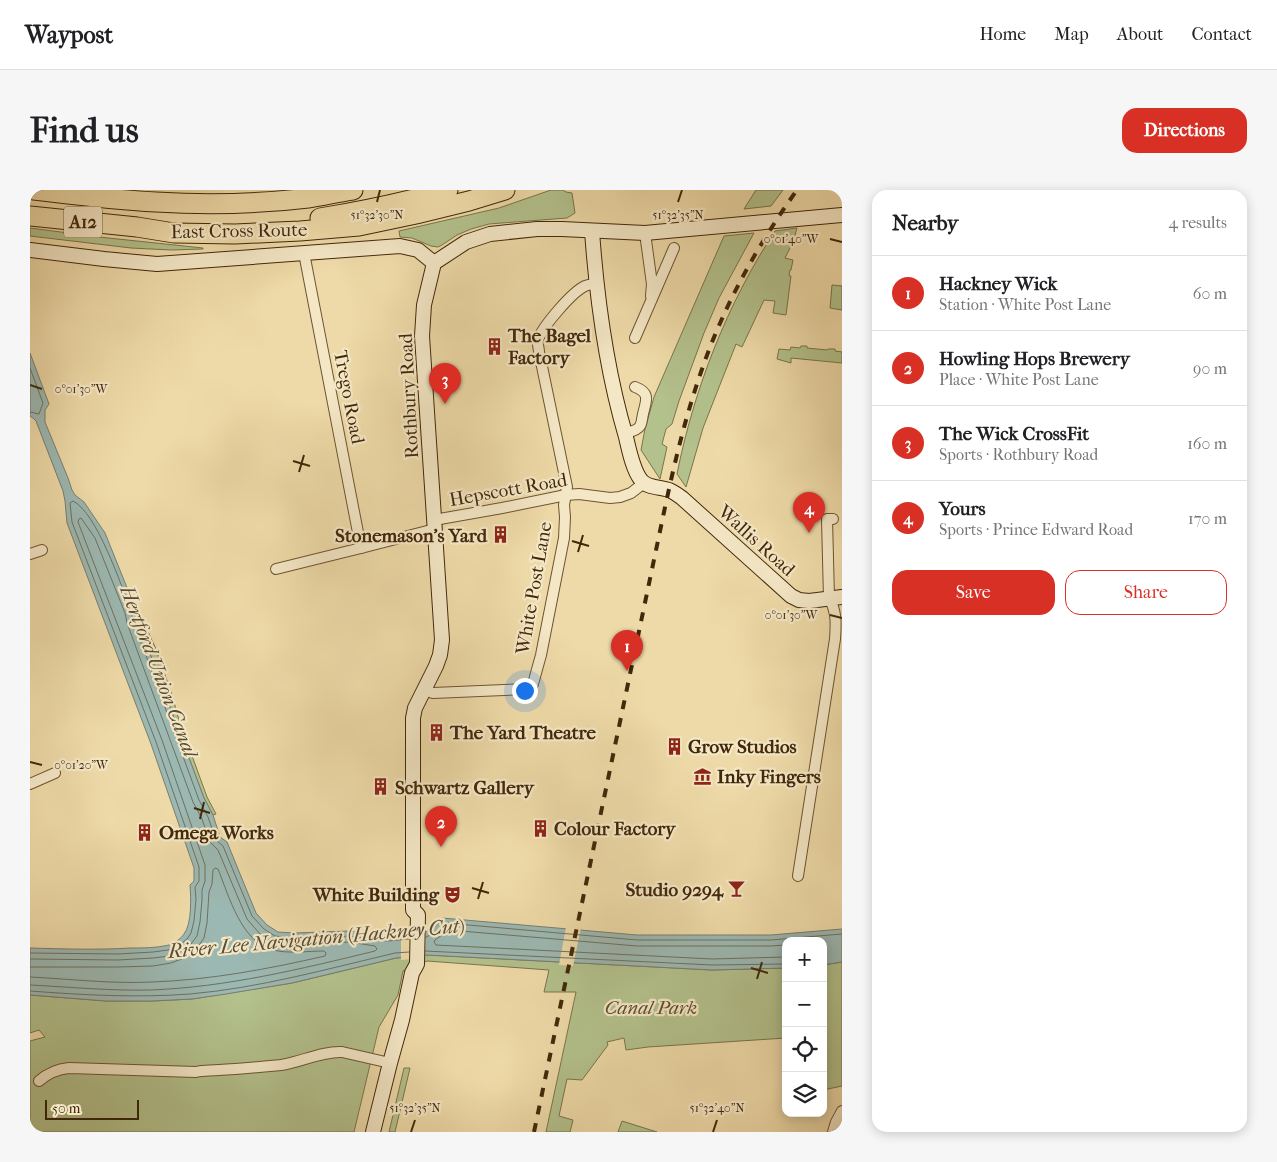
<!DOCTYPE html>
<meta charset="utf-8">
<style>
body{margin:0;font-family:"IM FELL French Canon",serif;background:#f6f6f6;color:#202124}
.controls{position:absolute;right:15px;bottom:15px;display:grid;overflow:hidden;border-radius:10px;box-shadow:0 2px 12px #0003}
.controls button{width:45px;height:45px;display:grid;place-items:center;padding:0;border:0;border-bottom:1px solid #e0e0e0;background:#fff;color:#202124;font:25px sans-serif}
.scale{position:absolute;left:15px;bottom:12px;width:94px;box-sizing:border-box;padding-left:5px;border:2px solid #42280a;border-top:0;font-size:14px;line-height:18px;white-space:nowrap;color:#42280a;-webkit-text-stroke:4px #f4e7c6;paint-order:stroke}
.you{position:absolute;left:494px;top:500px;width:18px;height:18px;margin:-12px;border:4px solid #fff;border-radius:50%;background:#1a73e8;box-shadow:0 0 0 8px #1a73e833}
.badge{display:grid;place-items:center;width:32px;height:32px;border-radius:50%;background:#d93025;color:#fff;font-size:16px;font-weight:700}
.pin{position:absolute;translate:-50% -41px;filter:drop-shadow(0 1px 2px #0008)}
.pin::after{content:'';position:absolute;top:26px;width:18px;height:15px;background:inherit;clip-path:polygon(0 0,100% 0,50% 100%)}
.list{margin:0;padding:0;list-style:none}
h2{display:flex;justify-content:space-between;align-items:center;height:65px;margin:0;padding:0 20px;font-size:21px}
h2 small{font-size:16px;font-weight:400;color:#757577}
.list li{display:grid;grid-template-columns:32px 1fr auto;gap:15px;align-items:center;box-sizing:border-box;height:75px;padding:0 20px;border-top:1px solid #e0e0e0}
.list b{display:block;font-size:19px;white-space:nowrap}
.list p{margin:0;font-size:16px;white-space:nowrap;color:#757577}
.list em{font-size:16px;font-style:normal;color:#757577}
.actions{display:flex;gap:10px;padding:15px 20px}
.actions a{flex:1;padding:11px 0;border:1px solid #d93025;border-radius:15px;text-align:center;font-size:18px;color:#d93025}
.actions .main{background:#d93025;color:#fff}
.icon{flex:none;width:28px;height:28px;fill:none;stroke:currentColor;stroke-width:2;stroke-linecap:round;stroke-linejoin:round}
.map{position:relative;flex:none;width:812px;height:942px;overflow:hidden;border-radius:15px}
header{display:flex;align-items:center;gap:30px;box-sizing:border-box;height:70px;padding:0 25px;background:#fff;border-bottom:1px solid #e0e0e0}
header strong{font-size:24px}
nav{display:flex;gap:28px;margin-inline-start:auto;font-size:18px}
.intro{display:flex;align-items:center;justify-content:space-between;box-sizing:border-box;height:120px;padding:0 30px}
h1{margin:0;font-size:35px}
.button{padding:12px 22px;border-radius:15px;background:#d93025;color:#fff;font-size:18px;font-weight:700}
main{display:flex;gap:30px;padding:0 30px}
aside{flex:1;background:#fff;border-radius:15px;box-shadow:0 2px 12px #0003}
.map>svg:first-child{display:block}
.green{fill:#b3c18c;stroke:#7a744b}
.water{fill:#9cb8b2;stroke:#787e6f}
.pier{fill:#eedaa8}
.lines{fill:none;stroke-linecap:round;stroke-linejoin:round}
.shore{stroke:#6f705e;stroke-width:1}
.street-casing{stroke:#6d5432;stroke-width:12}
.secondary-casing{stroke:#42280a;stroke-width:16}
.highway-casing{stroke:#42280a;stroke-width:21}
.street{stroke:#f4e7c6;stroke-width:10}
.secondary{stroke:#f4e7c6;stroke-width:14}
.highway{stroke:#eedaa8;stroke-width:19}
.rail{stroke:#42280a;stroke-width:4;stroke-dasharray:9 9;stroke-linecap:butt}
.ticks{fill:none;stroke:#42280a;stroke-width:2}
.labels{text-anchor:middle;stroke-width:4.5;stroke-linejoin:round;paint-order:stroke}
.shield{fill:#f4e7c6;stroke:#776142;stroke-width:1}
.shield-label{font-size:18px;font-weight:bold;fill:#42280a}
.street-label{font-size:19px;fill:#42280a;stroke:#f4e7c6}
.poi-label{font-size:19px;font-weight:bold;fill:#42280a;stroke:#f4e7c6;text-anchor:start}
.park-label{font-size:19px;font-style:italic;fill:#5e4e2a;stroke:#f4e7c6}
.water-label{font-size:20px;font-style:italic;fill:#584c34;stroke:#f4e7c6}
.ticks-label{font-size:12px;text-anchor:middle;fill:#42280a;stroke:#f4e7c6;stroke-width:4.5;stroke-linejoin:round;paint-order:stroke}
</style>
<header>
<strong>Waypost</strong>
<nav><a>Home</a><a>Map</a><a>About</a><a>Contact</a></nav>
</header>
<div class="intro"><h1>Find us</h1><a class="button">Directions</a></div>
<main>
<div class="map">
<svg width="812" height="942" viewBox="0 0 812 942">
<rect width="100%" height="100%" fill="#eedaa8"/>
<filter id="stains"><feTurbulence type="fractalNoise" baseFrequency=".004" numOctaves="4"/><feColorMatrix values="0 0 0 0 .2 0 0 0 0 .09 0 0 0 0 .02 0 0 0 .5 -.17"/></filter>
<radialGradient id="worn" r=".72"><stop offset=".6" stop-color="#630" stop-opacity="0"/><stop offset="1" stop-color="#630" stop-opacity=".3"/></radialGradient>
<g class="green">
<path d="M521,0H533L536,2L542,3L545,23L537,28L459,34L441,39L427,45L412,55L408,57L401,56L382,48L370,47L369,41L469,18Z"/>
<path d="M726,0H753L741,16L714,19Z"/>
<path d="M0,38L69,47L173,58V59L141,60L101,58L0,46Z"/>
<path d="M767,38L763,52L755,68L763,70L761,80H760L759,86H761L756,125L743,123L745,111L734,110L712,157L706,154L673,238L656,297L647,284C664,199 697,114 745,41Z"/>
<path d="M724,43L689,108L674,143L649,211L642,234L636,239L632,254L637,257L630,289L611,260L615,239L624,207L694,46Z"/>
<path d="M802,95L812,96V120L800,118Z"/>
<path d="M771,156H777V158L797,160L798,159H805V161L812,162V173L761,168V173L747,169L749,159L760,160L761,157L770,158Z"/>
<path d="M106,420H108L126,459L142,505L149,530L177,607L186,624L183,625L174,608L107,429Z"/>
<path d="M397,765L682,780L756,778V848L618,857L596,860L594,848L577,852L578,855L552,890L537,889L529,926L543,930L540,942H516L546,802H514L519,780L397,771L373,781L368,805L349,837L324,942H0V851L15,847L9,840L0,843V805L76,811H122L162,809L262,793L366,768Z"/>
<path d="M812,772V896L793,900V775Z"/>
<path d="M374,878H380L365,942H359Z"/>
<path d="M592,931L627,942H588Z"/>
</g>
<path class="water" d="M0,163L19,214L15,220V232L38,288L42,300L45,305L54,312L75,343L106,420L107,429L174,608L183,625L190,647L197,652L226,723L237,735L248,742L264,743L320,741L338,744L359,746H368L396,742L405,737L412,728L607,745H741L812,739V772L793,775V751H756V778L682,780L397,765L366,768L262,793L196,804L162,809L122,811H76L0,805V758C33,759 67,760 100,758C113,758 126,758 139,755C144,753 151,749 154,744C162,734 161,707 160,695L164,691V678L121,554L37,333L35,311L33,301L6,231L3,228L0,226Z"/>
<g class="pier">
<path d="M536,737L551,738L543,776L529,775Z"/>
<path d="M396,740L395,768L371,770V743Z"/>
</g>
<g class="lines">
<g class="shore">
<path d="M0,178L13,213L9,224L0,222"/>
<path d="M396,747L407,742L416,733L607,750H741L812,744"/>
<path d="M756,755L741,756H607L419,740L405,750L404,752L406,755L682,769L756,767"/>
<path d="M395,761L682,775L756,774"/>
<path d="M0,763L88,764L123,762L138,760L147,757L157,749L161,743L164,731L166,709L165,697L169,691V677L126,552L42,332L40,313L43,311C67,323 91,395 101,421L103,430L169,610L178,627L186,650L193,656L222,726L234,739L245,746L264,748L320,746L337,749L358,751L379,749"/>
<path d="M0,769L88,770L123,768L140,766L150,762L161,754L167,746L170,732L172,710V700L175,691V675L132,550L48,332L49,329L51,328L65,348L95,423L97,433L163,612L172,629L180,652L188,660L217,729L230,744L241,752L247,753L264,755L320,752L345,756L347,759L345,761C271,779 197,797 121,800C81,801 40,797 0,795"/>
<path d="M0,777H88L123,776L141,773L154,768L167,758L174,748L177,733L179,702L182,694L183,680L185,678L188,679C199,706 211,752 243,760C259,764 278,761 294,761L296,763L295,766C238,779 180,790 122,792C81,794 41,789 0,787"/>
<path d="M0,801C53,805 106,808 160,804C229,798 297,779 365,763L379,762"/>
</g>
<defs>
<g id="street">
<path d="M615,43L622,94L621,106"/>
<path d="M274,63L331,358"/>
<path d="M605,148L644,58"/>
<path d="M595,243C599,242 607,241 610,236C612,233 612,228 613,224C616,211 621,203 605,197"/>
<path d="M404,330L472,318L536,305L549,304L580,308L590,307L601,303L614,293"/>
<path d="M0,364L12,360"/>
<path d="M246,379L331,358L405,339"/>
<path d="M394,500L403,503L497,499L501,497L503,494L511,465L534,348L535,327L534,315L537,297L509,162C509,158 507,153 508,150C512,137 542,102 555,96C558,95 562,94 566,93"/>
<path d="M0,594L25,583"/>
<path d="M768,686L805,449C806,434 807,422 799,408L797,329H803"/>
<path d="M9,891C18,883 28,879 39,878L166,882C174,880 181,881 189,880C210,879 230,877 251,875C271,872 292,861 312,862L360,873"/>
<path d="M803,942L806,932L812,921"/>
</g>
<g id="secondary">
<path d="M562,41C567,112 576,179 596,247C599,260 603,280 611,290C617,298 630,297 639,300C644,302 648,305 652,308L761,406L769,410L779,411L812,407"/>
<path d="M0,60L74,69L127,74L370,56L388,60L404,73"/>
<path d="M343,942L360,873L372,830L382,783L387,774L388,725L383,720V528L385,518L406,476L410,465L412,450L407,373L392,146L394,115L404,73L436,52L460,44L507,39H532L615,43L812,25"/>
</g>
<g id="highway">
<path d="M4,0C45,5 85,10 126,12C176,15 228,14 278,8C293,6 308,2 323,0"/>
<path d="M0,26L107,37L144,43L205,44L270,41L329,36L386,24L439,11L475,0"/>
<path d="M290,28C333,21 376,12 418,0"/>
</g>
</defs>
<use href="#street" class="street-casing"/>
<use href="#secondary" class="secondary-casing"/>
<use href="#highway" class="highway-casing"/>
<use href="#street" class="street"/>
<use href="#secondary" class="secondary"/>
<use href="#highway" class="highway"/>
<path class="rail" d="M504,942L634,322C644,275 655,228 671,182C693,117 727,56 767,0"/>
</g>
<path class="ticks" d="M347,12L350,0M648,12L652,0M800,49L812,52M0,195L12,199M263,271L280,276M269,282L274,265M542,351L559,356M548,362L553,345M800,425L812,428M0,572L12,575M164,618L180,623M170,629L174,612M442,698L459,703M448,709L453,692M721,778L738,783M727,789L732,772M381,942L385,930M683,942L687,930"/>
<defs>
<symbol id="building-bare" viewBox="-9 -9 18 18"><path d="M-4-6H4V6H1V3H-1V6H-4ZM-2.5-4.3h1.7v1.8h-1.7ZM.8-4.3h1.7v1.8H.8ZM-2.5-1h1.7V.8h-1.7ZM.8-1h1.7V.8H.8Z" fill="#8f2418" stroke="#f4e7c6" stroke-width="2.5" paint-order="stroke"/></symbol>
<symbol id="museum-bare" viewBox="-9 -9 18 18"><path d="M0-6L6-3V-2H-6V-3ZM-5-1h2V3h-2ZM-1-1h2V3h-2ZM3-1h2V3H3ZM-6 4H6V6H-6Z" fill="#8f2418" stroke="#f4e7c6" stroke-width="2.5" paint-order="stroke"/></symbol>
<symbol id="bar-bare" viewBox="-9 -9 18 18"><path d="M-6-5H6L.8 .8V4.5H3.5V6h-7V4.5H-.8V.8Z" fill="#8f2418" stroke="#f4e7c6" stroke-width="2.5" paint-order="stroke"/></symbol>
<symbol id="theatre-bare" viewBox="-9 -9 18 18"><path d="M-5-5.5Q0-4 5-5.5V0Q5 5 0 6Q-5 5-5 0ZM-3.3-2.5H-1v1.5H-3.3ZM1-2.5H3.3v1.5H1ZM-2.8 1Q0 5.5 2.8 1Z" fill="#8f2418" stroke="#f4e7c6" stroke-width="2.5" paint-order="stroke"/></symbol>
</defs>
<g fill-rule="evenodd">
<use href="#building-bare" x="452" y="144" width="25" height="25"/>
<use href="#building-bare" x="458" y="332" width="25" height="25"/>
<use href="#building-bare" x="394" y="530" width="25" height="25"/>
<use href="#building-bare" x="632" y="544" width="25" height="25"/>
<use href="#museum-bare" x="660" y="574" width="25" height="25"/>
<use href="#building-bare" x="338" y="584" width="25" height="25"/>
<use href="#building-bare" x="498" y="626" width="25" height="25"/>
<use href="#building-bare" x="102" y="630" width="25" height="25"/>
<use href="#bar-bare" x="694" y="686" width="25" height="25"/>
<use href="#theatre-bare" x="410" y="692" width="25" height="25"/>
</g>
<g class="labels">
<rect class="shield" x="34" y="16.5" width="38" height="31" rx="4"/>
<g class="shield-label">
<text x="53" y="38">A12</text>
</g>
<g class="street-label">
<text transform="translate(209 40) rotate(-1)" y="7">East Cross Route</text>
<text transform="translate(378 206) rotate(-93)" y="7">Rothbury Road</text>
<text transform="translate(320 207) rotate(79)" y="7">Trego Road</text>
<text transform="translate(478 299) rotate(-10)" y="7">Hepscott Road</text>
<text transform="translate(727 350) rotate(42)" y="7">Wallis Road</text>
<text transform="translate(503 398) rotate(-80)" y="7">White Post Lane</text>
</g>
<g class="poi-label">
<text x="478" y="152">The Bagel<tspan x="478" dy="22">Factory</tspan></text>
<text x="457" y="352" text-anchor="end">Stonemason's Yard</text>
<text x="420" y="549">The Yard Theatre</text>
<text x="658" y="563">Grow Studios</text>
<text x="687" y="593">Inky Fingers</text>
<text x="365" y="604">Schwartz Gallery</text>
<text x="524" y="645">Colour Factory</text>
<text x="129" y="649">Omega Works</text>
<text x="693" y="706" text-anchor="end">Studio 9294</text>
<text x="409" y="711" text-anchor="end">White Building</text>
</g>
<g class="park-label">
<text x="621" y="824">Canal Park</text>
</g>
<g class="water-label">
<text transform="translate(129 481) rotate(69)" y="7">Hertford Union Canal</text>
<text transform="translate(286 748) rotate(-5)" y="7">River Lee Navigation (Hackney Cut)</text>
</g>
</g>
<g class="ticks-label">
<text x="347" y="29">51°32'30"N</text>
<text x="648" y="29">51°32'35"N</text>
<text x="761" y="53">0°01'40"W</text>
<text x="51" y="203">0°01'30"W</text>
<text x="761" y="429">0°01'30"W</text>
<text x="51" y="579">0°01'20"W</text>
<text x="385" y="922">51°32'35"N</text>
<text x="687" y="922">51°32'40"N</text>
</g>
<rect width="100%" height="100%" filter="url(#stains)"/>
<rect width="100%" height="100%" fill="url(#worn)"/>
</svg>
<div class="controls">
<button>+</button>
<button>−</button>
<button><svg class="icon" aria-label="locate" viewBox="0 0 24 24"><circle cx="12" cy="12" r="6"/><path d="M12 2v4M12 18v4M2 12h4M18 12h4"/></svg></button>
<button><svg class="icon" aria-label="layers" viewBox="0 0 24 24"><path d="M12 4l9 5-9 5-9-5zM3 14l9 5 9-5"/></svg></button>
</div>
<div class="scale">50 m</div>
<div class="you"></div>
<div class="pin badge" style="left:597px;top:481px">1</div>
<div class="pin badge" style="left:411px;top:657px">2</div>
<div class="pin badge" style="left:415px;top:214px">3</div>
<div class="pin badge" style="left:779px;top:343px">4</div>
</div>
<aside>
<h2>Nearby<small>4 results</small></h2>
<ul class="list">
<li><span class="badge">1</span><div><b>Hackney Wick</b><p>Station · White Post Lane</p></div><em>60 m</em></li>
<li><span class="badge">2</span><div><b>Howling Hops Brewery</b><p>Place · White Post Lane</p></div><em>90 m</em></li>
<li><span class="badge">3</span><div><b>The Wick CrossFit</b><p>Sports · Rothbury Road</p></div><em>160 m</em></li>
<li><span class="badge">4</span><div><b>Yours</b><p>Sports · Prince Edward Road</p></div><em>170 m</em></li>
</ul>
<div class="actions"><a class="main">Save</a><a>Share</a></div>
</aside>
</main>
